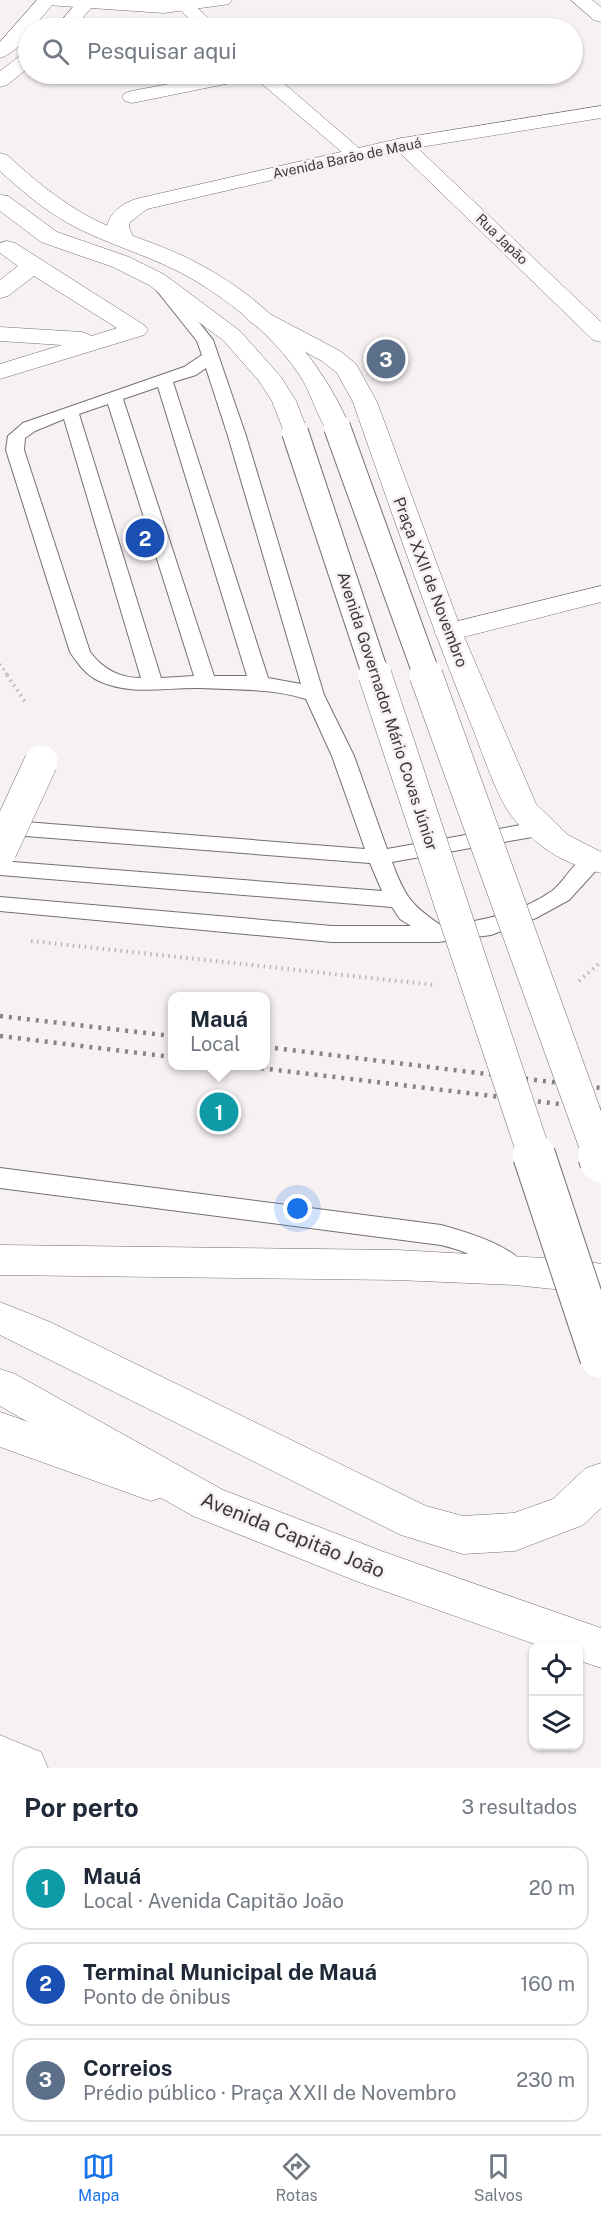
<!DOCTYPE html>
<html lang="pt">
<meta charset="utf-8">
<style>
body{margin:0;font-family:"Public Sans",sans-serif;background:#f6f6f7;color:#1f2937}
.controls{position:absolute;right:18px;bottom:18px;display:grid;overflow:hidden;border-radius:12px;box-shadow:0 2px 4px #0004}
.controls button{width:54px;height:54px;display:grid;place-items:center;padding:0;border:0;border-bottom:2px solid #e0e1e3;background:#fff;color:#1f2937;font:30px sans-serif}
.you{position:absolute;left:298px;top:1209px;width:21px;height:21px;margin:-15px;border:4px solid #fff;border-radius:50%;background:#1a73e8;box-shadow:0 0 0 9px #1a73e833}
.badge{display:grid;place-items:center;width:39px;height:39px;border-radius:50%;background:#1a73e8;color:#fff;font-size:20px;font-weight:700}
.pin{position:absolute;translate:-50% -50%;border:3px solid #fff;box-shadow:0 2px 6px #0006}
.popup{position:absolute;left:168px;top:992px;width:102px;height:78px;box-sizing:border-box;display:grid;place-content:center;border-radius:12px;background:#fff;filter:drop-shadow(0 2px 4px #0005);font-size:20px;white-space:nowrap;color:#747a83}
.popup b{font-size:22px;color:#1f2937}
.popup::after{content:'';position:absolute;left:50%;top:100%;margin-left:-12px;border:12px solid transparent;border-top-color:#fff}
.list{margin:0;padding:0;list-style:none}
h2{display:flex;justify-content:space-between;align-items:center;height:78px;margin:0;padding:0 24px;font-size:26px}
h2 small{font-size:20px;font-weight:400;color:#747a83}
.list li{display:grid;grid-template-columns:39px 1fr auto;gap:18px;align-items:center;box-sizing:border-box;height:84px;margin:0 12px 12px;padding:0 12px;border:2px solid #e0e1e3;border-radius:18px}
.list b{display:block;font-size:22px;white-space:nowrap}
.list p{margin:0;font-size:20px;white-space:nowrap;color:#747a83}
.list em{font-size:20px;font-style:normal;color:#747a83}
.icon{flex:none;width:33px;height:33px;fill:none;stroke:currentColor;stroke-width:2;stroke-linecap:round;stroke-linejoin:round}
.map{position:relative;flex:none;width:601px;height:1768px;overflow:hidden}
.search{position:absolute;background:#fff;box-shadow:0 2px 4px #0004;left:18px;right:18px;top:18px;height:66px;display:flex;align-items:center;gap:15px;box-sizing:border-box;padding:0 21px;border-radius:33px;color:#747a83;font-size:22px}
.sheet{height:366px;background:#fff}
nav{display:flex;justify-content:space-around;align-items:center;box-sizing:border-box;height:84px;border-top:2px solid #e0e1e3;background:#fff;font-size:16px;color:#747a83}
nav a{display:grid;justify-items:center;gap:3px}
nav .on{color:#1a73e8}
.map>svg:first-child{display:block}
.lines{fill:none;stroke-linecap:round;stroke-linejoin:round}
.lane-casing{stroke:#746f70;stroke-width:2}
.street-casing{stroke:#746f70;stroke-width:1}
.secondary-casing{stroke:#746f70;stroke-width:1}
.primary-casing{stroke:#746f70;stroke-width:1}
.highway-casing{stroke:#746f70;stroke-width:1}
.path-far1{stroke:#b9b5b5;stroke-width:3;stroke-dasharray:1.5 4;stroke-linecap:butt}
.path{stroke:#b9b5b5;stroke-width:4;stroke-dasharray:1.5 4.5;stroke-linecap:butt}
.lane{fill:#fff;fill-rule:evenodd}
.street{fill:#fff;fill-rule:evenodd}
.secondary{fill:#fff;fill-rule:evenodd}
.primary{fill:#fff;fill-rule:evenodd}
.highway{fill:#fff;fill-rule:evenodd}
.rail{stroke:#868383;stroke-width:4.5;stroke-dasharray:3 6;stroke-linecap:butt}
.street-bridge-casing{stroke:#746f70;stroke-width:34;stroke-linecap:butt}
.primary-bridge-far2-casing{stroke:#746f70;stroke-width:28;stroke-linecap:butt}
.primary-bridge-far1-casing{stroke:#746f70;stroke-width:34;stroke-linecap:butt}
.primary-bridge-casing{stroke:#746f70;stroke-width:44;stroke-linecap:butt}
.street-bridge{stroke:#fff;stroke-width:33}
.primary-bridge-far2{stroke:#fff;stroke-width:26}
.primary-bridge-far1{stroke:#fff;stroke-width:33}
.primary-bridge{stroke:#fff;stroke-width:42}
.labels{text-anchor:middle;stroke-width:5;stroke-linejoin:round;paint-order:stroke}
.far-street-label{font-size:14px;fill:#3c3a3a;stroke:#f7f1f2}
.street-label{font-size:16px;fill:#3c3a3a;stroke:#f7f1f2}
.near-street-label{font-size:20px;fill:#3c3a3a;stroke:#f7f1f2}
</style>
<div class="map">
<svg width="601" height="1768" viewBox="0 0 601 1768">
<rect width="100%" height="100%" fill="#f7f1f2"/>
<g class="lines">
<defs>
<g id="lane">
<path d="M158,277L164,279L213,340L246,436L324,695L354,756L387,849L538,822L546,824L549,829L546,834L538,836L392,862C405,897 411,905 442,926C482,921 518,914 552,891C568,879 578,849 601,855V865L569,900L536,918L491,935L438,942H332L0,911V897L332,926H411L400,919L392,907L0,875V861L382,891L370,863L0,834V820L365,849L332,756L306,699C270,688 236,690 200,688C166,687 132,696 99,681C86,675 78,664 70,652L6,450L8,436L23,423L184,367L202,355L197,341L150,282ZM206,368L228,436L301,684L268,678L173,382L196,375ZM158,387L247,676H214L123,399ZM108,404L194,676L161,678L79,414ZM64,419L141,678C119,678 103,669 90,652L24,450L25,438L35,431Z"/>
<path d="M0,1168L441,1225C466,1232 516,1246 528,1270L525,1277C502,1285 484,1260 464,1252C457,1249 449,1247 441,1245L0,1188Z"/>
</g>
<g id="street">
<path d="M186,0L190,1L219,28H199L175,5L178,1Z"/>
<path d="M571,0H592L601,7V22L594,20Z"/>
<path d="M221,74H273L367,155L364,159L357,161L350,159L255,78L132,103L125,101L122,97L125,93L132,91Z"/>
<path d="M402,138L409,140L601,322V342L593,340L395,148L392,144L395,140Z"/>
<path d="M7,241L15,243L144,325L148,330L144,335L0,379V364L62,345L0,341V327L82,332L92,336L117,328L34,276L8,296L0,298V280L18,266L0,253V243Z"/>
<path d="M601,586V602L448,641L438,638L434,632L438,626Z"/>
<path d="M0,1412L166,1470L173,1483L166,1496L151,1501L0,1447Z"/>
</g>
<g id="secondary">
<path d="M38,0H232L229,4L223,5L164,13L47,5L41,4Z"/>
<path d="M601,106V118L402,150L147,209L130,222L129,227L134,239L131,244L123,246L115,244L107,227C109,212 126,201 140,198L402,138Z"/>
<path d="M258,310L266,312L340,351L356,364L377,402L462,632L536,804L568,835L601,852V873C564,864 534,846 511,815C495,794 480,745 469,719C427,615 390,508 353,402L337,373L322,361L250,322L246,317L250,312Z"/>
<path d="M0,1735L41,1752L48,1768H0Z"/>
</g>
<g id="primary">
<path d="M37,0H56L33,28H28C28,40 11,55 0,58V42Z"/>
<path d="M79,0H98L74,28H55Z"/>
<path d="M28,53V68L7,85L0,87V71L21,55Z"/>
<path d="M0,153L7,155C34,180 62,203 95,220C128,236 164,245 197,263C265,298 320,356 350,427L346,432L337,435L328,432C317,416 312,396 302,379C277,339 234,304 194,280C159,259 118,248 81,230C50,215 25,194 0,171Z"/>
<path d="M0,195L8,196L57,232L129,257L165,275L240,331L281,377L296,401L308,432L304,437L295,440L286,437L272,401L259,381L224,341L149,285L113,267L41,242L0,211Z"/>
</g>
<g id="highway">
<path d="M0,1245L397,1250L579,1260L601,1264V1294L515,1285L397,1280L0,1275Z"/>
<path d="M0,1302L50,1322L426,1506L463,1516L514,1513L553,1499L586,1468L601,1463V1508L583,1525L515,1551L463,1554L401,1535L0,1335Z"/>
<path d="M0,1369L15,1374L223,1490L384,1552L601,1628V1668L578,1660V1646H540L356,1581L193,1516L0,1406Z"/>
</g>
</defs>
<use href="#lane" class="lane-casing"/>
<use href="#street" class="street-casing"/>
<use href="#secondary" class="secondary-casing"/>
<use href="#primary" class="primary-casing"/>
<use href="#highway" class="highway-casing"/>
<path class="path-far1" d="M0,664L8,676"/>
<g class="path">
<path d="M7,675L25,702"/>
<path d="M31,941L435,985"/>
<path d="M579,981L601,962"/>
</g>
<use href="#lane" class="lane"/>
<use href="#street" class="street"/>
<use href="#secondary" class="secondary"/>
<use href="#primary" class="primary"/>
<use href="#highway" class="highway"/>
<g class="rail">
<path d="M0,1016L172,1036"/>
<path d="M0,1036L172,1057"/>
<path d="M266,1047L601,1088"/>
<path d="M243,1066L601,1109"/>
</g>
<defs>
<path id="street-bridge" d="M0,851L41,762"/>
<g id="primary-bridge-far2">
<path d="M337,427L427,676"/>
<path d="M295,432L376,676"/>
</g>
<g id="primary-bridge-far1">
<path d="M375,675L535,1157"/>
<path d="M426,675L600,1157"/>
</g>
<g id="primary-bridge">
<path d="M534,1155L601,1357"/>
<path d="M599,1155L601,1161"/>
</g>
</defs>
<use href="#street-bridge" class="street-bridge-casing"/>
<use href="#primary-bridge-far2" class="primary-bridge-far2-casing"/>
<use href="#primary-bridge-far1" class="primary-bridge-far1-casing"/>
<use href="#primary-bridge" class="primary-bridge-casing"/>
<use href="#street-bridge" class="street-bridge"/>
<use href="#primary-bridge-far2" class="primary-bridge-far2"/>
<use href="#primary-bridge-far1" class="primary-bridge-far1"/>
<use href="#primary-bridge" class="primary-bridge"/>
</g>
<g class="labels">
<g class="far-street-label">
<text transform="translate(347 158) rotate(-12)" y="5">Avenida Barão de Mauá</text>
<text transform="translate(502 239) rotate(44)" y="5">Rua Japão</text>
</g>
<g class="street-label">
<text transform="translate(431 582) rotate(69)" y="6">Praça XXII de Novembro</text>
<text transform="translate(388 711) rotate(72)" y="6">Avenida Governador Mário Covas Júnior</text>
</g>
<g class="near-street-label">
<text transform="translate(293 1535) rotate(22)" y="7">Avenida Capitão João</text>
</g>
</g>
</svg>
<div class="controls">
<button><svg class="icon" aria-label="locate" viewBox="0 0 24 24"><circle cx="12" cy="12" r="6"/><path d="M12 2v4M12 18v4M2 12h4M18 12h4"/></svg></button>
<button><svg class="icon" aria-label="layers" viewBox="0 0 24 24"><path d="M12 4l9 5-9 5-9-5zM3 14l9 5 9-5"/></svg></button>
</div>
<div class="you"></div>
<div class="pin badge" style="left:219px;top:1112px;background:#0f9aa8">1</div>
<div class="popup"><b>Mauá</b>Local</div>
<div class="pin badge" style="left:145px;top:538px;background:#1a4fb4">2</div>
<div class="pin badge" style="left:386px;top:359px;background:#5c6f8a">3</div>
<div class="search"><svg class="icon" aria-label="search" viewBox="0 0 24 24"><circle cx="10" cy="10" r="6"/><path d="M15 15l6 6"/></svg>Pesquisar aqui</div>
</div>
<section class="sheet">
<h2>Por perto<small>3 resultados</small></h2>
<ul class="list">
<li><span class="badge" style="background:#0f9aa8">1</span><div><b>Mauá</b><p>Local · Avenida Capitão João</p></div><em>20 m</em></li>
<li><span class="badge" style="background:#1a4fb4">2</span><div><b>Terminal Municipal de Mauá</b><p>Ponto de ônibus</p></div><em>160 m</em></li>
<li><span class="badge" style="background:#5c6f8a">3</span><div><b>Correios</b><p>Prédio público · Praça XXII de Novembro</p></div><em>230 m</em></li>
</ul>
</section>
<nav>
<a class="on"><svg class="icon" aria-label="map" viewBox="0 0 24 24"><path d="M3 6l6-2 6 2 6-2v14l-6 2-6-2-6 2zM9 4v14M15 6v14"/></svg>Mapa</a>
<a><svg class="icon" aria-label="directions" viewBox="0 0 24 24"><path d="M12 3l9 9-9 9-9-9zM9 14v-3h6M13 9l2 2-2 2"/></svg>Rotas</a>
<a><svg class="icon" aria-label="saved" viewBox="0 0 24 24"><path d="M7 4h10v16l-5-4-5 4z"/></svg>Salvos</a>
</nav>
